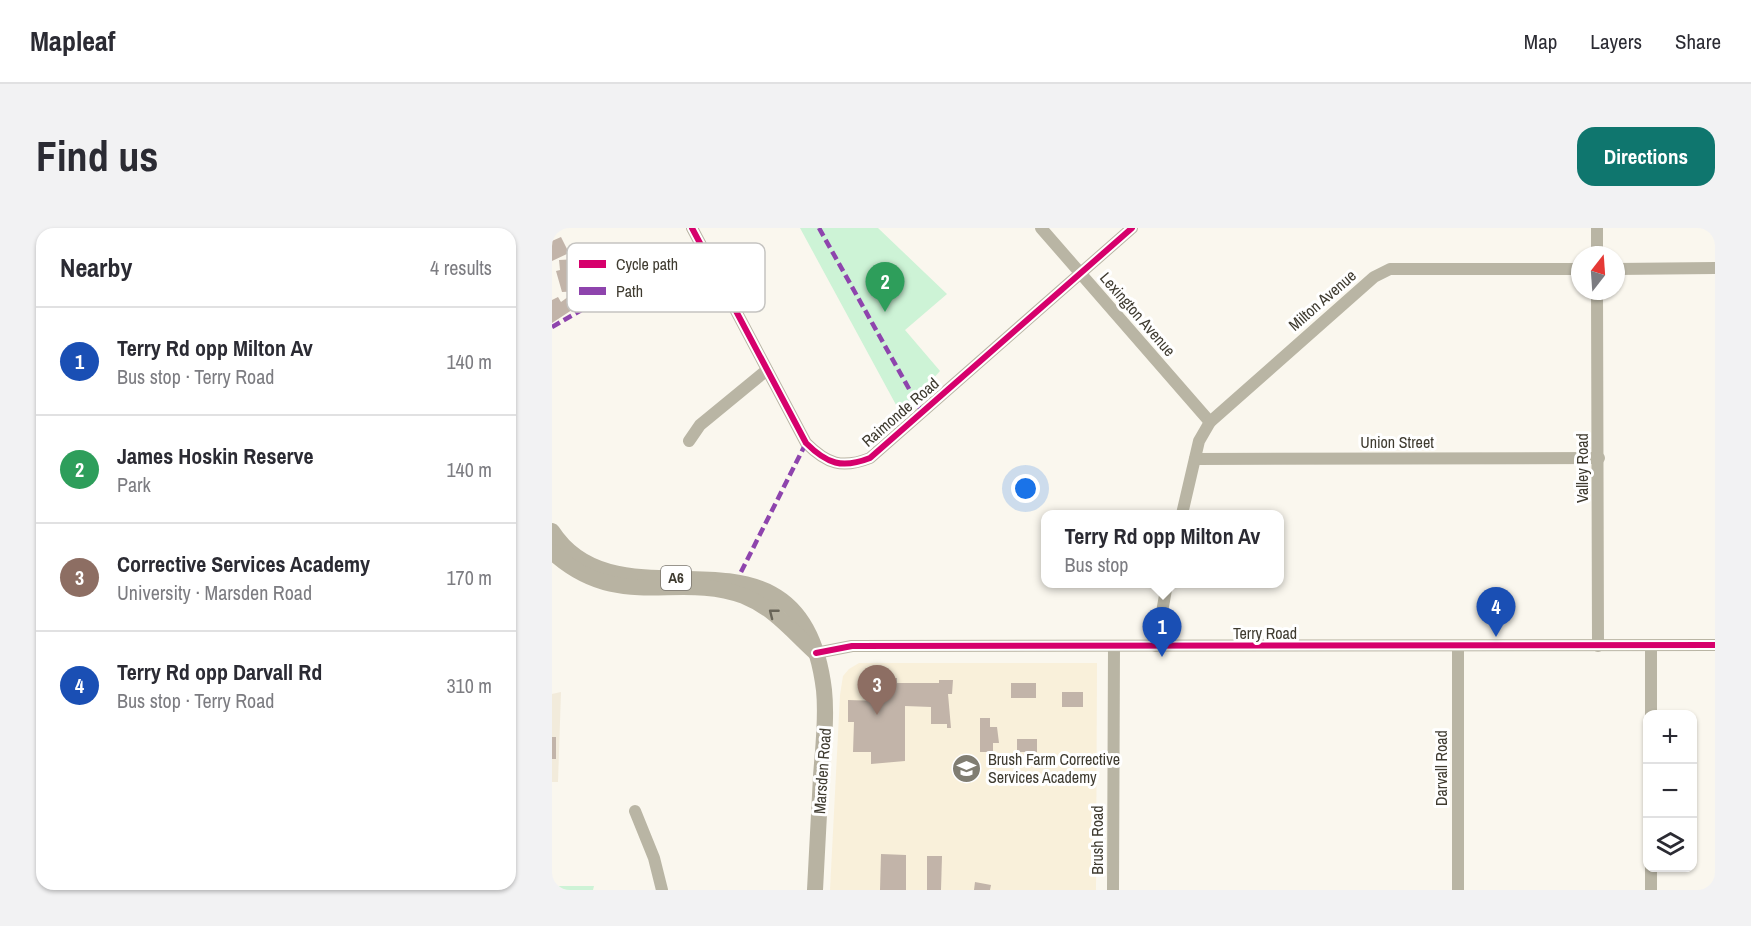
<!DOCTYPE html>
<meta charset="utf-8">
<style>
body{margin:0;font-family:"Archivo Narrow",sans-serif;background:#f2f2f3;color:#2b2b33}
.controls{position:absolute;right:18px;bottom:18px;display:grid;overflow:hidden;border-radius:12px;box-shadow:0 2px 4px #0004}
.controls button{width:54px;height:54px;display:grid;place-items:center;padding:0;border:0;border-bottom:2px solid #e1e1e2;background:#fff;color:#2b2b33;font:30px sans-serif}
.compass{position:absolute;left:1019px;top:18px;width:54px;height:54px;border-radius:50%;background:#fff;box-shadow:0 2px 4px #0004;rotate:17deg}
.you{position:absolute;left:474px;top:261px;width:21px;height:21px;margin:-15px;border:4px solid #fff;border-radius:50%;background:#1a73e8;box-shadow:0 0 0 9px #1a73e833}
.badge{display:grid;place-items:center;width:39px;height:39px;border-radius:50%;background:#0f766e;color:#fff;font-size:20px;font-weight:700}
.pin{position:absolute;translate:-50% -50px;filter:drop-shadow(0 2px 3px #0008)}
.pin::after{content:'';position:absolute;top:32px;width:21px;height:18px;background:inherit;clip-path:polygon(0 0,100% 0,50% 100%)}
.popup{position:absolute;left:489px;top:282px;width:243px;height:78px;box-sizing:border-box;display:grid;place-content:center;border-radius:12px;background:#fff;filter:drop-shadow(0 2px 4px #0005);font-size:20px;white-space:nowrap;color:#7c7c81}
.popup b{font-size:22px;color:#2b2b33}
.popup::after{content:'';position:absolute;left:50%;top:100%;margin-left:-12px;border:12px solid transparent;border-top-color:#fff}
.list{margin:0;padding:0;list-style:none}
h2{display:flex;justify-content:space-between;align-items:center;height:78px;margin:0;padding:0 24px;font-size:26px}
h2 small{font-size:20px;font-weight:400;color:#7c7c81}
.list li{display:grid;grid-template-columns:39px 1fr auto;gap:18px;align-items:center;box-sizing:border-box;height:108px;padding:0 24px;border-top:2px solid #e1e1e2}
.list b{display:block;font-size:22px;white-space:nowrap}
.list p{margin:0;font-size:20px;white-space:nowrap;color:#7c7c81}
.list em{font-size:20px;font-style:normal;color:#7c7c81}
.icon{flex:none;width:33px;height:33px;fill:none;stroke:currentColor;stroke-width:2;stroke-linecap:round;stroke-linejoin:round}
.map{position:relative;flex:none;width:1163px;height:662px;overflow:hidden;border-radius:18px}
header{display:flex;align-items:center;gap:36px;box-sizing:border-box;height:84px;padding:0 30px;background:#fff;border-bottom:2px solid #e1e1e2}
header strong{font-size:28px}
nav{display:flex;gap:33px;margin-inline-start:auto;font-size:21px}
.intro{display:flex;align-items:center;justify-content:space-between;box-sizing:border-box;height:144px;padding:0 36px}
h1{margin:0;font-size:42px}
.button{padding:15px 27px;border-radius:18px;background:#0f766e;color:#fff;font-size:21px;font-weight:700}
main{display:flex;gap:36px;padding:0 36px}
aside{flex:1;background:#fff;border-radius:18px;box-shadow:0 2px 4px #0004}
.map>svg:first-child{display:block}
.built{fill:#f9f0da}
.medical{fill:#f2ebdb}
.green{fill:#cdf3d6}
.building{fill:#c2b4a9}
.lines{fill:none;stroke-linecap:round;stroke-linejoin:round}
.minor{stroke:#b9b5a4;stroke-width:12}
.highway{stroke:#b8b3a2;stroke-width:16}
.quiet{stroke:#8e44ad;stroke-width:4.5;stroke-dasharray:9 4.5;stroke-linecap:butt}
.cycleway-casing{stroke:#fff;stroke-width:10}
.cycleway{stroke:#d6006c;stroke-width:6}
.oneway{stroke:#696558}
.labels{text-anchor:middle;stroke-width:6;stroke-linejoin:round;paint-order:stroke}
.shield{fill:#fff;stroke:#79766e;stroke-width:1.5}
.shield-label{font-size:15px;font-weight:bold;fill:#3f3b30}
.street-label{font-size:16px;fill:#3f3b30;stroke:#fff}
.poi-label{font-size:16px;fill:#3f3b30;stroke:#fff;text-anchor:start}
.key{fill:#fff;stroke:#c5c4c1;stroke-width:1.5}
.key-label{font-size:16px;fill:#3f3b30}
</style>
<header>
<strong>Mapleaf</strong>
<nav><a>Map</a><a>Layers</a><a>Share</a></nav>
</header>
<div class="intro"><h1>Find us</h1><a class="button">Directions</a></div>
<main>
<aside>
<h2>Nearby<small>4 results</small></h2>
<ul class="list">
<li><span class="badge" style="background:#1a4fb4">1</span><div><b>Terry Rd opp Milton Av</b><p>Bus stop · Terry Road</p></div><em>140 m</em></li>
<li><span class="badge" style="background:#2e9e5b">2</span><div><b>James Hoskin Reserve</b><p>Park</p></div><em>140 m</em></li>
<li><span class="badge" style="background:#8d6e63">3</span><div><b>Corrective Services Academy</b><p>University · Marsden Road</p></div><em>170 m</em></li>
<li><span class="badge" style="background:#1a4fb4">4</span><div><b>Terry Rd opp Darvall Rd</b><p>Bus stop · Terry Road</p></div><em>310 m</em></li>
</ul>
</aside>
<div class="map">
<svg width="1163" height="662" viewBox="0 0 1163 662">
<rect width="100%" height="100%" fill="#faf7ee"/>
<path class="built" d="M307,435H545L544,662H278L288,467L291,448L297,441Z"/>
<path class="medical" d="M9,464L6,554H0V466Z"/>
<g class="green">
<path d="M248,0H326L395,66L353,102L388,143L349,186Z"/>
<path d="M4,658H42L41,662H4Z"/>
</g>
<g class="building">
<path d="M9,9L17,25L0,33V13Z"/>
<path d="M27,31L29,63L10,64L4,43L8,42L7,32Z"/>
<path d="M20,66L26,78L0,95V72L6,69L9,74Z"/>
<path d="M328,450H345V455H387V452H401L400,466H396L399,500H395V496H379V479L353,478V533L319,536V524H301L302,494H296V472L328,473Z"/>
<rect x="459" y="455" width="25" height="15"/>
<rect x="510" y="464" width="21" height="15"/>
<path d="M428,490H438V499H445L447,515H441V524H428Z"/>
<rect x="0" y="509" width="4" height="22"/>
<rect x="465" y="511" width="20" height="13"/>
<path d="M329,626L354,627V662H328Z"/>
<path d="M375,628H390L389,662H375Z"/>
<path d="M423,654L439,657L438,662H422Z"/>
</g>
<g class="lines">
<g class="minor">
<path d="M140,0L254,215C275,236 290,241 318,230L580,0"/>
<path d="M489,0L658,194"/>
<path d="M1045,27V0"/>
<path d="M1064,41L1163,40"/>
<path d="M1045,63L1046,418"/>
<path d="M98,69L156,32"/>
<path d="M137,213L148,197L215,142"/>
<path d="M643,231L1047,230"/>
<path d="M630,286L647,213L658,194L822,49L838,41H1028"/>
<path d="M604,418L615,356"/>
<path d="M264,425L300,418L1163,417"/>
<path d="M1099,487V418"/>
<path d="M83,583L102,630L110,662"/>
<path d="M561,662L562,418"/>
<path d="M906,662V419"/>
<path d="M1099,662V640"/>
</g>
<g class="highway">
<path d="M0,303C69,410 249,272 272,462C275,491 271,520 269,548C267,586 265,624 263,662"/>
<path d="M0,324C67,385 124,343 192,368C222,380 240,403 263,424"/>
</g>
<g class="quiet">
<path d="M267,0L370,184"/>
<path d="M0,99L33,80L98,69"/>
<path d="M189,344L254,215"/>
</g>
<defs>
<g id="cycleway">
<path d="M140,0L254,215C275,236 290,241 318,230L580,0"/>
<path d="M264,425L300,418L1163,417"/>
</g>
</defs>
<use href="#cycleway" class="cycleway-casing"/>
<use href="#cycleway" class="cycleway"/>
</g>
<defs><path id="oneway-chevron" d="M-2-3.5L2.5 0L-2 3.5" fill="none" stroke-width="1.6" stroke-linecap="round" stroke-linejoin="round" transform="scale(1.5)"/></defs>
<use class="oneway" href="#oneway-chevron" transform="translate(221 385) rotate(-142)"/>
<defs>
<symbol id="school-disc" viewBox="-11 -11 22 22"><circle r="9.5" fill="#807d72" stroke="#fff"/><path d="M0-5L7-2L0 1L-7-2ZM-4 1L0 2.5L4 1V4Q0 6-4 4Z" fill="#fff"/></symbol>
</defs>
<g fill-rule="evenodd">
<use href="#school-disc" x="398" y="524" width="33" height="33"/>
</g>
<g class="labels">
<rect class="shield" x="109" y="338" width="30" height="24" rx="4.5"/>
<g class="shield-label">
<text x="124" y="355">A6</text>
</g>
<g class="street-label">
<text transform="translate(770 72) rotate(-41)" y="6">Milton Avenue</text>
<text transform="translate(586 86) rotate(49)" y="6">Lexington Avenue</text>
<text transform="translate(348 184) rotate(-41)" y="6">Raimonde Road</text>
<text x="845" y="220">Union Street</text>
<text transform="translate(1030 240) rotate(-90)" y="6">Valley Road</text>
<text x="713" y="411">Terry Road</text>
<text transform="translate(889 540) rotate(-90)" y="6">Darvall Road</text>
<text transform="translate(270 543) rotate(-86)" y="6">Marsden Road</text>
<text transform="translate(545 612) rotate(-90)" y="6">Brush Road</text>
</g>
<g class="poi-label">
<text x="436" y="537">Brush Farm Corrective<tspan x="436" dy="18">Services Academy</tspan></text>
</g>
</g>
<rect x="15" y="15" width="198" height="69" rx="9" class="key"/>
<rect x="27" y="32" width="27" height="8" fill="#d6006c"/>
<rect x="27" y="59" width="27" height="8" fill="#8e44ad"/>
<g class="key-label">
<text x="64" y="42">Cycle path</text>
<text x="64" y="69">Path</text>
</g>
</svg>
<div class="controls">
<button>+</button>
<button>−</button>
<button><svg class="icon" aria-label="layers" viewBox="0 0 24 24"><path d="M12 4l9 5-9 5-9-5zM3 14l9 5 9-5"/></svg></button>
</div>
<svg class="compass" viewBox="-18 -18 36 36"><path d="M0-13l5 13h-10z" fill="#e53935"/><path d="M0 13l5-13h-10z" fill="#7c7c81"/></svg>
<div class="you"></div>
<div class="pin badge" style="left:610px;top:429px;background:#1a4fb4">1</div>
<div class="popup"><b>Terry Rd opp Milton Av</b>Bus stop</div>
<div class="pin badge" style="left:333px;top:84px;background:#2e9e5b">2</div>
<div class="pin badge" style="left:325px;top:487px;background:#8d6e63">3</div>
<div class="pin badge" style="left:944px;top:409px;background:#1a4fb4">4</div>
</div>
</main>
